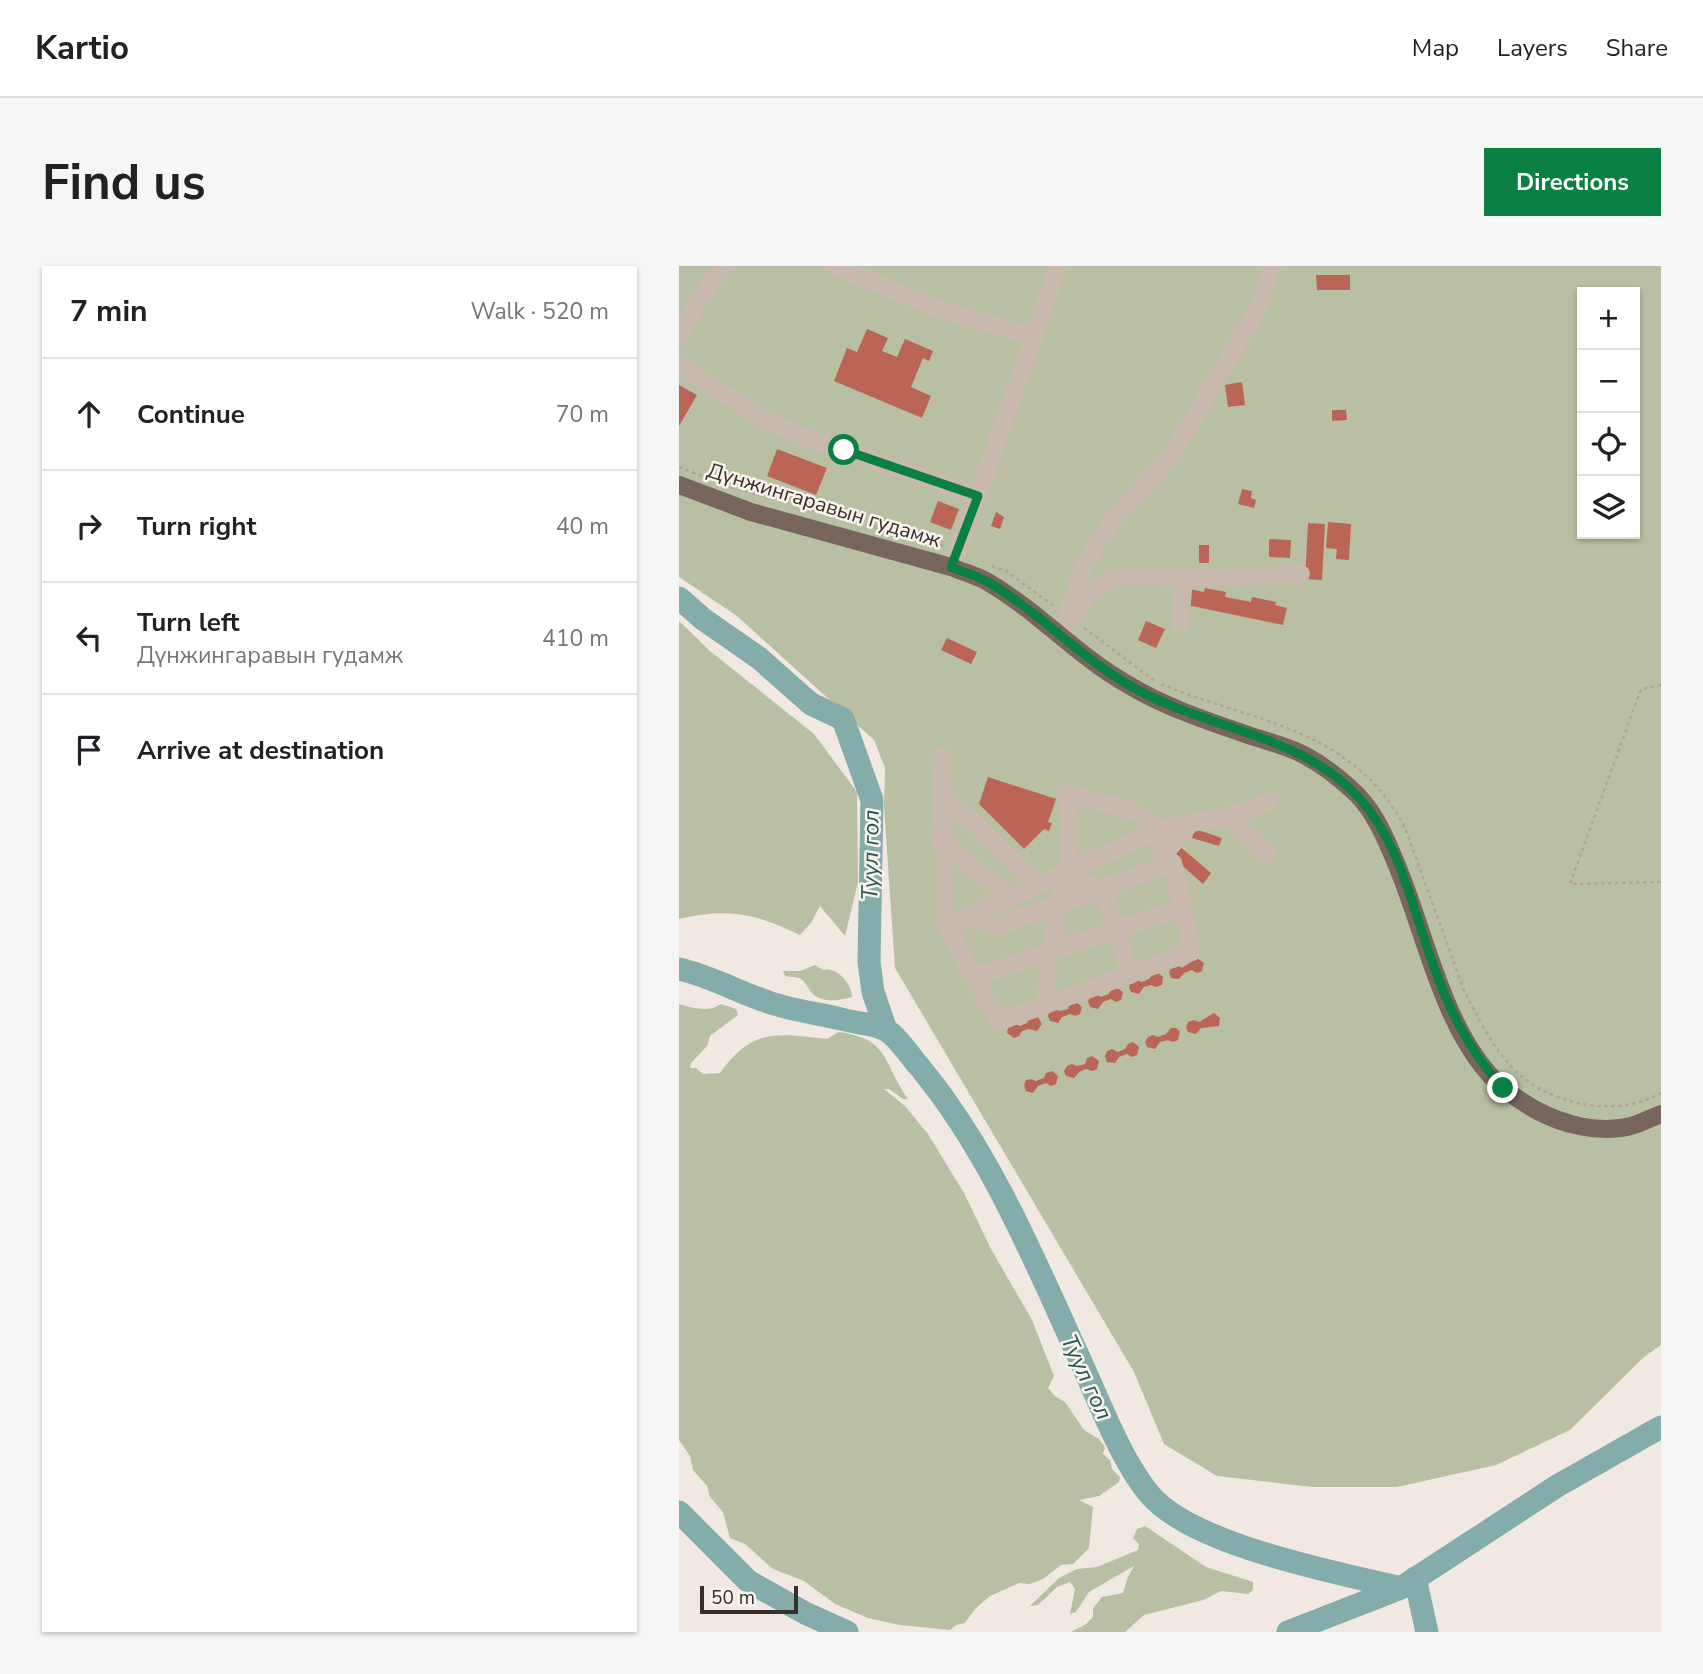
<!DOCTYPE html>
<meta charset="utf-8">
<style>
body{margin:0;font-family:"Nunito Sans",sans-serif;background:#f6f6f6;color:#202124}
.controls{position:absolute;right:21px;top:21px;display:grid;overflow:hidden;border-radius:0px;box-shadow:0 2px 5px #0004}
.controls button{width:63px;height:63px;display:grid;place-items:center;padding:0;border:0;border-bottom:2px solid #e0e0e0;background:#fff;color:#202124;font:35px sans-serif}
.scale{position:absolute;left:21px;bottom:18px;width:98px;box-sizing:border-box;padding-left:7px;border:4px solid #382e2c;border-top:0;font-size:19px;line-height:24px;white-space:nowrap;color:#382e2c;-webkit-text-stroke:5px #f9f3ee;paint-order:stroke}
.stop{position:absolute;width:21px;height:21px;margin:-16px;border:5px solid #0b8043;border-radius:50%;background:#fff}
.stop.end{background:#0b8043;border-color:#fff;box-shadow:0 2px 7px #0008}
.list{margin:0;padding:0;list-style:none}
h2{display:flex;justify-content:space-between;align-items:center;height:91px;margin:0;padding:0 28px;font-size:30px}
h2 small{font-size:23px;font-weight:400;color:#757577}
.list li{display:grid;grid-template-columns:46px 1fr auto;gap:21px;align-items:center;box-sizing:border-box;height:112px;padding:0 28px;border-top:2px solid #e0e0e0}
.list b{display:block;font-size:26px;white-space:nowrap}
.list p{margin:0;font-size:23px;white-space:nowrap;color:#757577}
.list em{font-size:23px;font-style:normal;color:#757577}
.icon{flex:none;width:38px;height:38px;fill:none;stroke:currentColor;stroke-width:2;stroke-linecap:round;stroke-linejoin:round}
.map{position:relative;flex:none;width:982px;height:1366px;overflow:hidden;border-radius:0px}
header{display:flex;align-items:center;gap:42px;box-sizing:border-box;height:98px;padding:0 35px;background:#fff;border-bottom:2px solid #e0e0e0}
header strong{font-size:33px}
nav{display:flex;gap:38px;margin-inline-start:auto;font-size:24px}
.intro{display:flex;align-items:center;justify-content:space-between;box-sizing:border-box;height:168px;padding:0 42px}
h1{margin:0;font-size:49px}
.button{padding:18px 32px;border-radius:0px;background:#0b8043;color:#fff;font-size:24px;font-weight:700}
main{display:flex;gap:42px;padding:0 42px}
aside{flex:1;background:#fff;border-radius:0px;box-shadow:0 2px 5px #0004}
.map>svg:first-child{display:block}
.green{fill:#b9bfa2;fill-rule:evenodd}
.lines{fill:none;stroke-linecap:round;stroke-linejoin:round}
.river{stroke:#83acaa;stroke-width:23}
.building{fill:#bb6556}
.path{stroke:#b5a298;stroke-width:2.5;stroke-dasharray:3.5 3.5;stroke-linecap:butt}
.minor{stroke:#c9b8ae;stroke-width:18}
.major{stroke:#78655e;stroke-width:18}
.route{stroke:#0b8043;stroke-width:9}
.labels{text-anchor:middle;stroke-width:5;stroke-linejoin:round;paint-order:stroke}
.street-label{font-size:21px;fill:#382e2c;stroke:#f9f3ee}
.water-label{font-size:23px;font-style:italic;fill:#255655;stroke:#f9f3ee}
</style>
<header>
<strong>Kartio</strong>
<nav><a>Map</a><a>Layers</a><a>Share</a></nav>
</header>
<div class="intro"><h1>Find us</h1><a class="button">Directions</a></div>
<main>
<aside>
<h2>7 min<small>Walk · 520 m</small></h2>
<ul class="list">
<li><svg class="icon" aria-label="ahead" viewBox="0 0 24 24"><path d="M12 20V5M6 11l6-6 6 6"/></svg><div><b>Continue</b></div><em>70 m</em></li>
<li><svg class="icon" aria-label="right" viewBox="0 0 24 24"><path d="M7 20v-9h11M14 6l5 5-5 5"/></svg><div><b>Turn right</b></div><em>40 m</em></li>
<li><svg class="icon" aria-label="left" viewBox="0 0 24 24"><path d="M17 20v-9H6M10 6l-5 5 5 5"/></svg><div><b>Turn left</b><p>Дүнжингаравын гудамж</p></div><em>410 m</em></li>
<li><svg class="icon" aria-label="arrive" viewBox="0 0 24 24"><path d="M6 21V4h12l-3 4 3 4H6"/></svg><div><b>Arrive at destination</b></div></li>
</ul>
</aside>
<div class="map">
<svg width="982" height="1366" viewBox="0 0 982 1366">
<rect width="100%" height="100%" fill="#f1e8e2"/>
<g class="green">
<path d="M0,0H982V1079L965,1091L891,1164L817,1199L718,1221H633L538,1210L485,1178L455,1106L216,702L205,541L206,502L195,474L58,350L0,311ZM903,26H956V268H903Z"/>
<path d="M0,355L31,385L135,468L178,526L179,616L166,670L141,640L132,657L121,669C75,647 50,642 0,653Z"/>
<path d="M136,699L144,704C157,700 173,717 173,731C160,735 143,737 133,727C129,723 127,716 122,713C118,710 111,712 106,710L104,705H121Z"/>
<path d="M0,738C15,742 29,747 42,738L57,743L59,749L31,770L28,780L12,797L11,802H17L24,808L41,807C75,761 97,768 148,773L159,766C211,772 204,798 229,833H224L210,823H205L226,840L249,868L285,927L312,983L353,1054L375,1110L369,1122L377,1131L386,1136L405,1164L420,1173L426,1181L424,1188L431,1194L433,1203L441,1211L440,1216L420,1230L400,1234L414,1241L410,1282L394,1298L382,1299L364,1313L351,1318L340,1317L311,1330L296,1343L286,1357L277,1359L271,1364L221,1359L189,1352L156,1338L125,1315L94,1303L66,1278L51,1272L44,1246L31,1231L28,1220L14,1204L11,1190L0,1174Z"/>
<path d="M466,1260L527,1301L574,1316V1323L570,1328L542,1325L524,1334L465,1349L446,1366H392L407,1358L414,1351V1342L423,1331L444,1327L449,1311L455,1300L410,1326L397,1346L391,1348L396,1323L391,1316L378,1321L359,1339L351,1340L380,1312L398,1303L418,1301L459,1284L460,1278L454,1272L458,1263Z"/>
</g>
<g class="lines">
<g class="river">
<path d="M0,332L24,353L80,392L132,438L164,453L193,534L190,696L194,726L207,764"/>
<path d="M0,703C31,710 59,726 89,736C114,745 140,747 166,754C178,757 196,758 207,764C219,771 230,789 239,799C309,883 352,986 397,1085C417,1127 442,1196 472,1230C517,1280 656,1306 722,1322"/>
<path d="M0,1246L69,1315L126,1347L168,1366"/>
<path d="M727,1319L736,1312L748,1366"/>
<path d="M609,1366L722,1322L878,1220L982,1161"/>
</g>
</g>
<g class="building">
<path d="M637,9H671V24H638Z"/>
<path d="M188,63L209,72L203,85L218,91L226,73L254,85L250,95L244,92L232,121L252,130L243,152L155,115L168,82L178,86Z"/>
<path d="M563,116L566,139L549,141L546,119Z"/>
<path d="M0,119L18,129L0,160Z"/>
<path d="M653,144H667L668,154L653,155Z"/>
<path d="M98,183L148,202L137,229L88,210Z"/>
<path d="M563,223L573,225L572,232L577,234L575,242L559,238Z"/>
<path d="M259,235L280,243L272,264L251,256Z"/>
<path d="M317,246L325,251L321,263L312,260Z"/>
<path d="M649,256L672,258L670,294L657,293L658,283L647,282Z"/>
<path d="M629,257L646,258L643,314L626,313Z"/>
<path d="M590,273L612,274L611,292L590,291Z"/>
<rect x="520" y="279" width="10" height="18"/>
<path d="M526,322L547,326L546,331L572,336L573,331L597,336L596,339L608,342L604,359L508,339L511,323L525,326Z"/>
<path d="M467,355L486,363L477,382L459,374Z"/>
<path d="M268,372L298,386L292,398L262,384Z"/>
<path d="M309,511L377,533L369,556L373,557L370,565L365,563L345,583L300,538Z"/>
<path d="M516,563L543,572L540,580L513,572Z"/>
<path d="M498,578L532,607L524,618L490,588Z"/>
<path d="M518,692L525,697L523,705L518,707L513,704L505,707L500,713L492,712L490,706L493,701L498,699L503,702Z"/>
<path d="M478,706L484,711L483,719L477,721L472,719L465,721L460,728L452,726L450,721L452,716L458,714L463,716L470,713L473,709Z"/>
<path d="M437,721L444,726L442,734L437,736L432,733L424,736L419,743L411,741L409,735L412,730L417,728L422,731L430,728L432,723Z"/>
<path d="M397,736L403,741L401,748L396,750L391,748L383,751L379,757L371,755L369,750L371,745L376,743L381,745L389,743L391,738Z"/>
<path d="M535,747L541,752L540,760L522,762L517,768L509,766L507,761L509,756L515,754L520,756Z"/>
<path d="M359,751L363,758L358,765L350,763L343,765L340,770L335,772L328,767L329,762L336,758L341,760L348,757L351,752Z"/>
<path d="M492,762H497L501,766L499,774L494,776L489,774L481,776L476,783L468,781L466,776L469,771L474,769L479,771L487,768Z"/>
<path d="M454,776L460,781L458,789L453,791L448,788L440,791L436,797L428,796L426,790L428,785L433,783L439,786L446,783L449,778Z"/>
<path d="M413,790L420,795L418,803L413,805L407,803L400,806L395,812L387,810L385,805L388,800L393,798L398,800L406,798L408,792Z"/>
<path d="M373,805L379,810L377,818L372,820L367,817L359,820L354,827L347,825L345,819L347,814L352,813L357,815L365,812L367,807Z"/>
</g>
<g class="lines">
<g class="path">
<path d="M0,201L23,210"/>
<path d="M52,221L265,280"/>
<path d="M313,300L327,305L375,340"/>
<path d="M405,362L476,415"/>
<path d="M482,418C576,457 673,461 726,562L785,724C799,752 814,783 837,805C873,840 938,852 982,827"/>
<path d="M982,419L962,423L891,618L982,616"/>
</g>
<g class="minor">
<path d="M154,0L260,43L356,71"/>
<path d="M0,69L29,20L47,0"/>
<path d="M0,98L9,105L92,157L131,173L299,230L272,301"/>
<path d="M299,230L379,0"/>
<path d="M392,354L410,328L436,310L536,312L622,308"/>
<path d="M501,359L505,312"/>
<path d="M382,368L405,299L433,256L494,187L582,38L590,5L595,0"/>
<path d="M263,531L264,490"/>
<path d="M547,549L588,588"/>
<path d="M262,576L332,632"/>
<path d="M488,585L479,564L268,661L319,756L513,686L494,597L482,592L513,556"/>
<path d="M387,606L423,624L438,664L451,709"/>
<path d="M292,649L314,662L494,597"/>
<path d="M268,661L266,654L263,531L284,547L359,618"/>
<path d="M295,711L505,641"/>
<path d="M367,738C368,720 368,702 371,684C379,633 400,578 386,527C407,533 472,544 479,564L565,546L590,535"/>
</g>
<path class="major" d="M0,219L72,246L272,301C284,306 296,309 307,315C358,344 397,389 448,418C487,442 532,456 575,471C591,476 610,481 625,489C642,498 658,510 672,523C692,540 704,566 714,590C746,661 763,769 824,822C834,830 845,837 855,843C884,859 920,868 952,860C962,857 972,852 982,848"/>
</g>
<g class="lines">
<path class="route" d="M165,184L299,230L272,301C284,306 296,309 307,315C358,344 397,388 448,418C529,467 639,467 695,551C719,586 731,629 744,669C762,725 783,778 824,822"/>
</g>
<g class="labels">
<g class="street-label">
<text transform="translate(145 239) rotate(17)" y="7">Дүнжингаравын гудамж</text>
</g>
<g class="water-label">
<text transform="translate(191 589) rotate(-89)" y="8">Туул гол</text>
<text transform="translate(408 1111) rotate(65)" y="8">Туул гол</text>
</g>
</g>
</svg>
<div class="controls">
<button>+</button>
<button>−</button>
<button><svg class="icon" aria-label="locate" viewBox="0 0 24 24"><circle cx="12" cy="12" r="6"/><path d="M12 2v4M12 18v4M2 12h4M18 12h4"/></svg></button>
<button><svg class="icon" aria-label="layers" viewBox="0 0 24 24"><path d="M12 4l9 5-9 5-9-5zM3 14l9 5 9-5"/></svg></button>
</div>
<div class="scale">50 m</div>
<div class="stop" style="left:165px;top:184px"></div>
<div class="stop end" style="left:824px;top:822px"></div>
</div>
</main>
